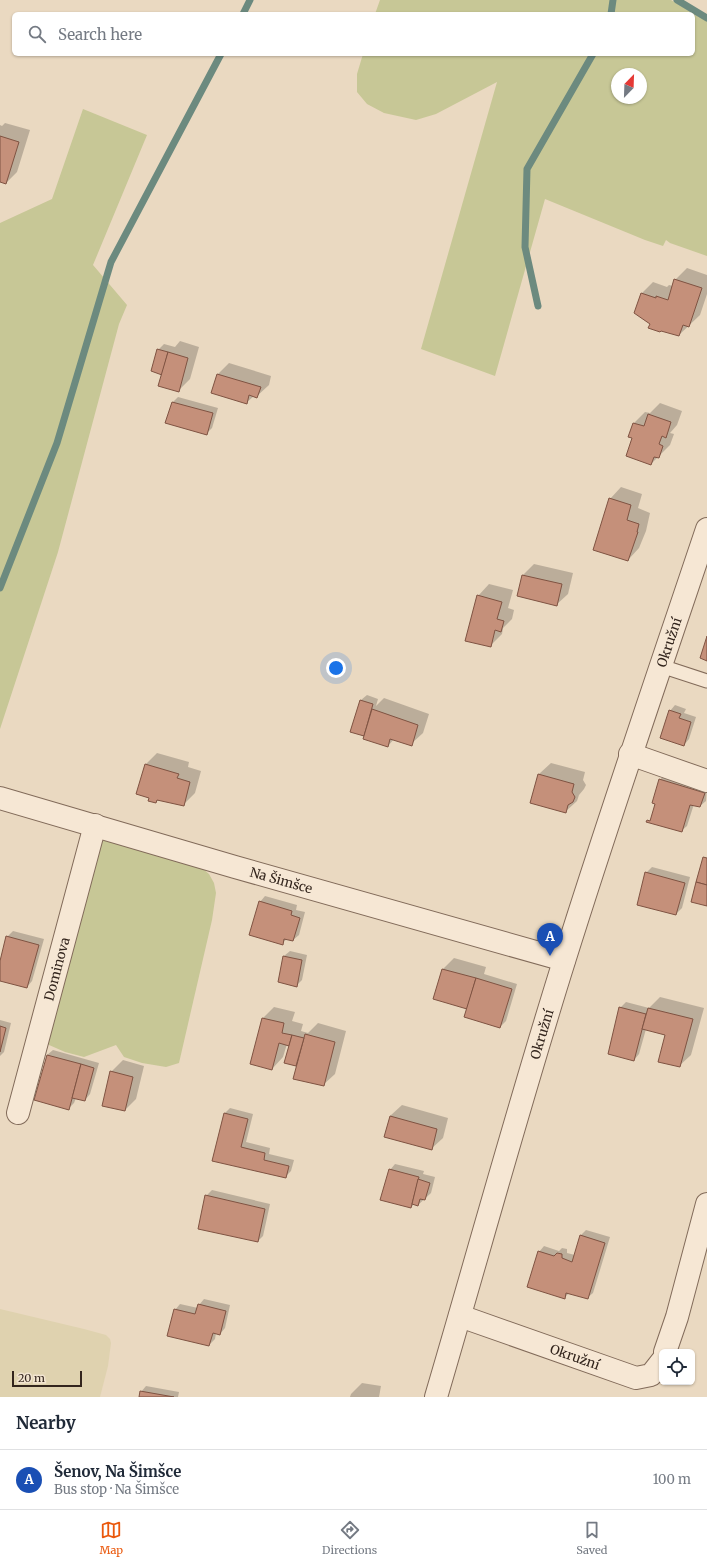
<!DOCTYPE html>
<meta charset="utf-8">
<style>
body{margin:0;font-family:Merriweather,serif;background:#f2f2f3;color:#1f2937}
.controls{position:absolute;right:12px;bottom:12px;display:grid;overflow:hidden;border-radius:6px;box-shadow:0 1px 3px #0004}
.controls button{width:36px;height:36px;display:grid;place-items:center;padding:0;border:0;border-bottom:1px solid #e0e1e3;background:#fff;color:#1f2937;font:20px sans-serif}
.compass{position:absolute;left:611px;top:68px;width:36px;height:36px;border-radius:50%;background:#fff;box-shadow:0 1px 3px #0004;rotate:23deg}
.scale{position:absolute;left:12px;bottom:10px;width:70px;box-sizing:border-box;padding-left:4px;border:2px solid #33251d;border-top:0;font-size:11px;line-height:14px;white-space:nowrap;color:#33251d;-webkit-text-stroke:3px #f2e4d0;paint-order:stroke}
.you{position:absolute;left:336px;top:668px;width:14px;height:14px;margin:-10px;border:3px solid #fff;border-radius:50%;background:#1a73e8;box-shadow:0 0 0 6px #1a73e833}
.badge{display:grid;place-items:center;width:26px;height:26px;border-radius:50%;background:#ea580c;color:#fff;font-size:13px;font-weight:700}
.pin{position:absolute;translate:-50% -33px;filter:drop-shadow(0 1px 2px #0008)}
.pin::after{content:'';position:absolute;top:21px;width:14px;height:12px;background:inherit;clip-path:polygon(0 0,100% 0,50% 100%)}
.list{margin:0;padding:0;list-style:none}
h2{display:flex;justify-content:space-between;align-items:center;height:52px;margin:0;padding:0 16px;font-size:17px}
h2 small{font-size:13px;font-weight:400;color:#747a83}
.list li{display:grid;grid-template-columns:26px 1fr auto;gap:12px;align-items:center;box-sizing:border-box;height:60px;padding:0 16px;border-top:1px solid #e0e1e3}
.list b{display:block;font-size:15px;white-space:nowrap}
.list p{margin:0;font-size:13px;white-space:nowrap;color:#747a83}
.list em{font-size:13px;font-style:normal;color:#747a83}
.icon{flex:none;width:22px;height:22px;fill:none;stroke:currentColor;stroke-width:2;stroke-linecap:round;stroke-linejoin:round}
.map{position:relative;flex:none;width:707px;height:1397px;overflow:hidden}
.search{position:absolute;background:#fff;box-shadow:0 1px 3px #0004;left:12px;right:12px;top:12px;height:44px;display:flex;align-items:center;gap:10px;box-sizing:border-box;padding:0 14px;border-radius:6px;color:#747a83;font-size:15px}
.sheet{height:112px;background:#fff}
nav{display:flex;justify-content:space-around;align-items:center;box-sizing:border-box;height:56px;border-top:1px solid #e0e1e3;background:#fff;font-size:11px;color:#747a83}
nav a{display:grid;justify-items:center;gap:2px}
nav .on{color:#ea580c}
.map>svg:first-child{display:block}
.farmland{fill:#dfd2af}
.green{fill:#c7c796;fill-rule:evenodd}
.shadow{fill:#0003}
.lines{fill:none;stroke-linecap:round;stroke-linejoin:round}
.stream{stroke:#6c8a7f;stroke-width:7}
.building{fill:#c5907a;stroke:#7f5342}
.service-casing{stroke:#826b5a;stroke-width:15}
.minor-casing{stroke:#826b5a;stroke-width:24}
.service{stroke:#f6e7d4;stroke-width:13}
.minor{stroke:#f6e7d4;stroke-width:22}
.labels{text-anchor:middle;stroke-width:4;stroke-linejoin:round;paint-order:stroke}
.street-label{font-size:13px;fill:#33251d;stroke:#f2e4d0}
</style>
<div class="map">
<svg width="707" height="1397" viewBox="0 0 707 1397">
<rect width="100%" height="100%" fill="#ead9c1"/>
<path class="farmland" d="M0,1309L84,1329L106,1335L110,1339L111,1343L108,1366L100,1397H0Z"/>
<g class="green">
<path d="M380,0H671L707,21V256L670,243L666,240L663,246L645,240L545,199L495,376L421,349L497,82L436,114L416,120L384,113L367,104L357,92V74L363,54H693V14H375ZM617,74H641V98H617Z"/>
<path d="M83,109L147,135L93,265L127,305L119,324L58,552L0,729V223L52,199Z"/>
<path d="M99,840L119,843L202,868L209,874L214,883L216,893L212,920L179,1063L166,1067L142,1063L124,1057L116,1045L84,1057L65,1052L40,1041Z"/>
</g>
<g class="shadow">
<path d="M5,123L30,130L17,172L6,183L0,181V125L2,126Z"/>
<path d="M687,268L707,275V294L700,315L679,335L651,323L641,294L653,282L667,287L669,285L673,286L675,280Z"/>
<path d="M180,341L199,347L190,379L178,391L158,350L164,344L175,347Z"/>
<path d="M229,363L271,376L269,385L257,396H254L246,403L217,375Z"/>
<path d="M178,397L218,408L212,428L206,434L167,423L173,402Z"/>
<path d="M660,403L682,411L677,425L670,433L674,434L670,445L651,464L634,438L629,436L634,423L645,412L650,413Z"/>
<path d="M621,487L642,494L638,508L650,513L646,531L639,548L628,560L610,499Z"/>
<path d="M534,564L573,573L568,594L556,605L518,596L523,575Z"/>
<path d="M489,584L513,590L508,608L514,610L512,619L503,628L502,634L490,646L478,596Z"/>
<path d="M367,695L378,699L376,706L384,698L429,714L423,733L411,744L394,739L388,746L351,731L361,700Z"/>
<path d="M675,705L686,709L684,713L696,717L689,739L684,745L670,711Z"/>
<path d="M157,753L189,762L188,767L201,771L195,793L183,805L159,799L156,802L146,764Z"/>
<path d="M551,763L585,772L583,780L586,785L584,789L579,795L577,801L565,812L531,802L539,774Z"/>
<path d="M665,774L707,787L706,801L700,806L694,804L687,826L681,831L656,804L660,780Z"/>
<path d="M652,867L690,877L682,908L676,914L646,873Z"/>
<path d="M265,896L297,905L296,910L305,912L299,935L293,940L287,939L282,943L260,902Z"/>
<path d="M13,931L44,939L32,981L27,987L0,980V965L7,937Z"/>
<path d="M290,951L307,955L302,980L296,986L279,982L284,956Z"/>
<path d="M454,958L486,967L484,974L517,984L506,1021L500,1027L469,1005L435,998L443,969Z"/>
<path d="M660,997L704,1008L691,1055L679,1066L666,1034L646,1029L639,1054L634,1060L620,1008L626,1002L649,1008Z"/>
<path d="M274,1007L295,1012L292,1021L303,1024L301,1031L308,1033L318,1023L346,1031L335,1074L323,1085L299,1062L296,1065L290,1045L287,1044L283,1057L272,1069L263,1018Z"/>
<path d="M0,1020L11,1023L4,1052L0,1056Z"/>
<path d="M53,1050L99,1063L90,1094L85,1100L76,1098L74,1103L69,1108L47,1055Z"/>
<path d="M123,1060L144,1066L136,1099L125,1110L111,1072Z"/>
<path d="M402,1105L448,1118L443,1138L431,1149L390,1116Z"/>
<path d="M230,1108L253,1114L246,1142L270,1148L269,1154L294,1160L291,1171L285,1177L213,1160L225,1113Z"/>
<path d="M395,1164L424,1171L423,1174L435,1177L431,1193L418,1205L414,1204L411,1207L390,1170Z"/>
<path d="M212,1190L270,1204L263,1236L258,1241L206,1196Z"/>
<path d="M586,1230L610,1237L593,1293L587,1298L569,1293L564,1298L539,1252L544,1246L559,1251L562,1248L567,1249V1253L575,1255L581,1235Z"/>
<path d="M204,1299L230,1305L225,1328L220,1334L216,1333L215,1339L209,1345L175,1310L180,1304L198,1308L199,1305Z"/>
<path d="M362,1383L381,1386L379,1397H350L351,1394Z"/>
<path d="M146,1386L179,1392L178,1397H140L141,1392Z"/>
</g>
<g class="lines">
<g class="stream">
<path d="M677,0L707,18"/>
<path d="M243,14L250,0"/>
<path d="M611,14L613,0"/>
<path d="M538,306L525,247L527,169L593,54"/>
<path d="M0,588L57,443L111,262L221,54"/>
</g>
</g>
<g class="building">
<path d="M0,136L19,142L6,184L0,182Z"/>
<path d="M674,279L702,288L689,327L683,325L679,336L661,331L660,332L648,328L650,324L634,313L641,293L656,298V296L668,300Z"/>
<path d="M157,349L168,352L162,375L151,371Z"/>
<path d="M168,352L188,358L179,392L158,386Z"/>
<path d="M217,374L261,387L257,398L249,395L247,404L211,393Z"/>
<path d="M172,402L213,413L207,435L165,423Z"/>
<path d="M648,414L671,422L666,438L662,436L659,444L663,446L659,458L654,457L651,465L626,456L632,438L628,437L633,423L644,426Z"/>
<path d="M609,498L631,505L627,520L639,524L637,532H638L628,561L593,550Z"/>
<path d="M522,575L562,584L557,606L517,596Z"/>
<path d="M477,595L502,602L497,619L504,621L501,632L495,630L491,647L465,641Z"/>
<path d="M707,636V661L700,658Z"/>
<path d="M360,700L373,704L364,736L350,732Z"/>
<path d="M372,709L418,725L412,746L390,739L388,747L363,739Z"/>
<path d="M669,710L681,714L679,718L691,722L684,746L660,738Z"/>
<path d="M145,764L179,774L177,778L190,782L184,806L157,800L156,803L148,801L149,798L136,794Z"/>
<path d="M538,774L574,784L572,792L575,797L573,802L568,805L566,813L530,803Z"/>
<path d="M659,779L705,793L700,807L690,805L682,832L646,822L647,820L650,821L655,804L652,803Z"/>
<path d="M703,857L707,858V885L696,882Z"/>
<path d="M645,872L685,883L676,915L637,905Z"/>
<path d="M696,882L707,885V906L691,902Z"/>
<path d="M259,901L292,911L291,915L300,918L293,941L284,939L283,945L249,935Z"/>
<path d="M6,936L39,945L27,988L0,981V961Z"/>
<path d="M283,956L302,960L297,987L278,982Z"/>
<path d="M442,969L476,978L467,1009L433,999Z"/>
<path d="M476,978L512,989L500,1028L464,1017Z"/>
<path d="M619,1007L646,1014L634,1061L608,1054Z"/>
<path d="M648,1008L693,1019L680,1067L658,1062L665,1035L642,1029Z"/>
<path d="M262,1018L284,1023L282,1033L292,1035L289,1046L279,1043L272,1070L250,1064Z"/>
<path d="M0,1026L6,1028L0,1052Z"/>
<path d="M305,1034L335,1042L324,1086L293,1079Z"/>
<path d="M292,1035L304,1038L296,1066L284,1063Z"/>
<path d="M47,1055L81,1064L69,1110L34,1100Z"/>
<path d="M81,1064L94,1068L85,1101L72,1098Z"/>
<path d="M110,1071L133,1077L125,1111L102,1106Z"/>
<path d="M224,1113L248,1119L241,1147L265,1153L264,1160L289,1166L286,1178L212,1161Z"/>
<path d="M390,1116L437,1129L432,1150L384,1137Z"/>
<path d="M389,1169L419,1177L411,1208L380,1200Z"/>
<path d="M418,1179L430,1183L425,1200L420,1199L418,1206L412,1204Z"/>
<path d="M205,1195L265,1209L258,1242L198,1229Z"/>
<path d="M580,1235L605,1243L588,1299L566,1293L565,1299L527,1287L538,1251L554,1256L557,1253L562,1254V1258L572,1262Z"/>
<path d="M198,1304L226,1311L220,1335L213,1333L209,1346L167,1336L174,1309L195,1314Z"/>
<path d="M140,1391L174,1397H139Z"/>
</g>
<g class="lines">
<defs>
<path id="service" d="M661,666L707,681"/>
<g id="minor">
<path d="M630,754L707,781"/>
<path id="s1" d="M0,798L235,867L564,960"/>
<path id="s2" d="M18,1113L95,825"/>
<path id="s3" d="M460,1316L636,1378L651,1375L662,1361"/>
<path d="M665,1352L677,1317L707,1204"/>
<path id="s4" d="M436,1397C479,1251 519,1104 565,958C610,814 659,672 707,529"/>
</g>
</defs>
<use href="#service" class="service-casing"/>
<use href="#minor" class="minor-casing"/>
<use href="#service" class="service"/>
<use href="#minor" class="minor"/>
</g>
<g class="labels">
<g class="street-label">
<text dy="5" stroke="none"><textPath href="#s4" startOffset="790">Okružní</textPath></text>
<text dy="5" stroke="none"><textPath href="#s1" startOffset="293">Na Šimšce</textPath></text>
<text dy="5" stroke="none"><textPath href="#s2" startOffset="149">Dominova</textPath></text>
<text dy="5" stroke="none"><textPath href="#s4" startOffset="378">Okružní</textPath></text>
<text dy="5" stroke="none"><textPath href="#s3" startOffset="122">Okružní</textPath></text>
</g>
</g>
</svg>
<div class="controls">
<button><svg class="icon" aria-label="locate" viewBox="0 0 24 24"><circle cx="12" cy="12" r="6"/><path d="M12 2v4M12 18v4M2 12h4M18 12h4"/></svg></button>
</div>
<svg class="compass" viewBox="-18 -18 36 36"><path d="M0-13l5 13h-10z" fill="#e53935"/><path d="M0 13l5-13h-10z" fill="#747a83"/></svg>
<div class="scale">20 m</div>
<div class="you"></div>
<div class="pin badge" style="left:550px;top:956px;background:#1a4fb4">A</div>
<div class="search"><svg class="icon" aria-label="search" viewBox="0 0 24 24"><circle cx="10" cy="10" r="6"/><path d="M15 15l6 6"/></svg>Search here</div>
</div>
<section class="sheet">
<h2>Nearby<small></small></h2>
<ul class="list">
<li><span class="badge" style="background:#1a4fb4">A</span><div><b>Šenov, Na Šimšce</b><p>Bus stop · Na Šimšce</p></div><em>100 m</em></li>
</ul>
</section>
<nav>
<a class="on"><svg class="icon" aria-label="map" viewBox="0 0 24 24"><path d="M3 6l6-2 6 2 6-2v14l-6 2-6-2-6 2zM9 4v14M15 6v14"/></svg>Map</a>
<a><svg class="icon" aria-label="directions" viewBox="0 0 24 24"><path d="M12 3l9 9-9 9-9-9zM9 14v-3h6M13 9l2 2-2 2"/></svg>Directions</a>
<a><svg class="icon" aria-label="saved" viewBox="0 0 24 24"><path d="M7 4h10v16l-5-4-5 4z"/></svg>Saved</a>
</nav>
